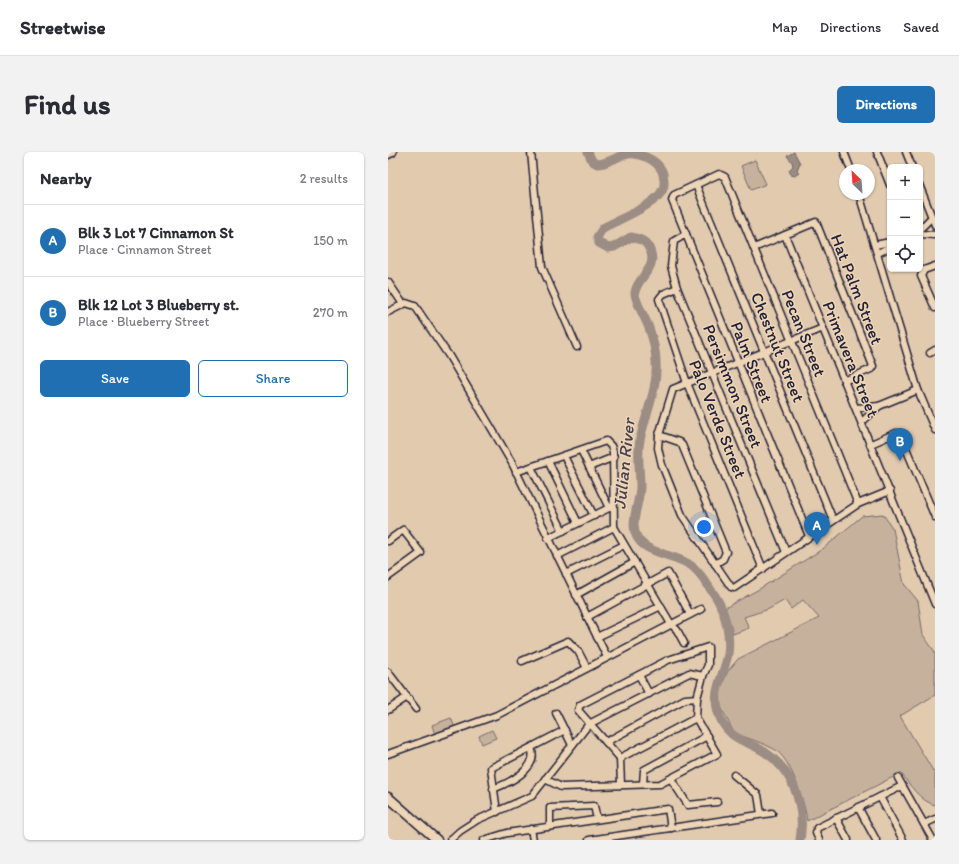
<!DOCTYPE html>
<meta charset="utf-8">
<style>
body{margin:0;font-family:Itim,sans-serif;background:#f2f2f3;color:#2b2b33}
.controls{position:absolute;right:12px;top:12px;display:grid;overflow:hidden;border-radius:6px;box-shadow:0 1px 3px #0004}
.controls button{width:36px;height:36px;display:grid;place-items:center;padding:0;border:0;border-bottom:1px solid #e1e1e2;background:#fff;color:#2b2b33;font:20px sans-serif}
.compass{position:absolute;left:451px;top:12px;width:36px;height:36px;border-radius:50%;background:#fff;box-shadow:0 1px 3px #0004;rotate:335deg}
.you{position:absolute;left:316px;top:375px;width:14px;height:14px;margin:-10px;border:3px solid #fff;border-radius:50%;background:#1a73e8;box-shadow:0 0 0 6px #1a73e833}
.badge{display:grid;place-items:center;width:26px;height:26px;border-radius:50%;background:#1f6fb2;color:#fff;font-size:13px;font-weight:700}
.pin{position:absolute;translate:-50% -33px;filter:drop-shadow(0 1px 2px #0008)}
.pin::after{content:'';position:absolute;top:21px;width:14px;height:12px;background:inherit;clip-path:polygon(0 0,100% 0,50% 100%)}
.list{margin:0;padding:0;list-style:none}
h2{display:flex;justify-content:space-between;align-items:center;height:52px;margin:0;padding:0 16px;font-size:17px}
h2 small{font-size:13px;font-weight:400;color:#7c7c81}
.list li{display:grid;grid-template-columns:26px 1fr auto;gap:12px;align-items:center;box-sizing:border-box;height:72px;padding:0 16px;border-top:1px solid #e1e1e2}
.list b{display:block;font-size:15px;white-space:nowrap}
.list p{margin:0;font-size:13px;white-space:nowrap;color:#7c7c81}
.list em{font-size:13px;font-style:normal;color:#7c7c81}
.actions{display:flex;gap:8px;padding:12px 16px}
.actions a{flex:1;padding:9px 0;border:1px solid #1f6fb2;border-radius:6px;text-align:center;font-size:14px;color:#1f6fb2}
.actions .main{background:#1f6fb2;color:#fff}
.icon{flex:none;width:22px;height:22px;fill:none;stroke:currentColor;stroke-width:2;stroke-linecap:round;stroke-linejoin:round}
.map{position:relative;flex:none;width:547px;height:688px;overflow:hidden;border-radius:6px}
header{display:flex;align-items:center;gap:24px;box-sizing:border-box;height:56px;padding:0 20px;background:#fff;border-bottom:1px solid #e1e1e2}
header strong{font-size:19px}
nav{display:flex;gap:22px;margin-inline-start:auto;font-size:14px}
.intro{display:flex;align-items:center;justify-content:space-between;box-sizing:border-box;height:96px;padding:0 24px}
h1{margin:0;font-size:28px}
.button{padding:10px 18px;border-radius:6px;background:#1f6fb2;color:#fff;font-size:14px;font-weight:700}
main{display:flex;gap:24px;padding:0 24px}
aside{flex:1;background:#fff;border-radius:6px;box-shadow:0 1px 3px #0004}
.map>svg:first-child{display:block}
.green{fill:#c6b19d;stroke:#746a6c}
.water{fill:#9b8c84;stroke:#6b6267}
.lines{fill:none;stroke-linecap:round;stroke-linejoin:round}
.river{stroke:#9b8c84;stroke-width:9}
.street-casing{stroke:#22223b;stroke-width:9}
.secondary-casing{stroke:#22223b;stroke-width:11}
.street{stroke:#eed5b6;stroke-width:6}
.secondary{stroke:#eed5b6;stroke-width:8}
.labels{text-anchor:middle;stroke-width:3;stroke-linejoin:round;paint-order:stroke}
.street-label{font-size:17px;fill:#22223b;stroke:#eed5b6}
.water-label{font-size:18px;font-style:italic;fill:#464251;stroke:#eed5b6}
</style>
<header>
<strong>Streetwise</strong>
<nav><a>Map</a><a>Directions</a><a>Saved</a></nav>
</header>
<div class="intro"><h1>Find us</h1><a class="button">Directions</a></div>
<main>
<aside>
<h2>Nearby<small>2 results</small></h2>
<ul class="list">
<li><span class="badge">A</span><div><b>Blk 3 Lot 7 Cinnamon St</b><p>Place · Cinnamon Street</p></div><em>150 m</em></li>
<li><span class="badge">B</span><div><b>Blk 12 Lot 3 Blueberry st.</b><p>Place · Blueberry Street</p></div><em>270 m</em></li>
</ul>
<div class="actions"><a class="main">Save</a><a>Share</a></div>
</aside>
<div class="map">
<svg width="547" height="688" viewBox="0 0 547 688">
<rect width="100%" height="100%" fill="#e2caae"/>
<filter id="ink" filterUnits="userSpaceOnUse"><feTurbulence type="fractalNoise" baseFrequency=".025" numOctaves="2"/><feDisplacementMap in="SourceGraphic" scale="8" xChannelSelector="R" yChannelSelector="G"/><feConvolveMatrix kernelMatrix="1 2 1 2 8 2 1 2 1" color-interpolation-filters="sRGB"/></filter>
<g filter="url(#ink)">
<g class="green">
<path d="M367,8L378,32L363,38L353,14Z"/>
<path d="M495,362L505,377L516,432L530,449L535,483L547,500V543L512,564L547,622V653C532,649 522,633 513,621L419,669C417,651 403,606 386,597C373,590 359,586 346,581L333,555L332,537L340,519L350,507L431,466L415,448L403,457L397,448L381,457L356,465L361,476L345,482L337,456L373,436L436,396L474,364Z"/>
<path d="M63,566L67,576L47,583L44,573Z"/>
<path d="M104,578L108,586L94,592L91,584Z"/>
</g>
<path class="water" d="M406,0L412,11L409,18L411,21L407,24L403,23L401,18L405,14L404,10L399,4Z"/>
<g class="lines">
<path class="river" d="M200,0L204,9L209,12C223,12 232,0 247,2C258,4 269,9 274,19C276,24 277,32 275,37C269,53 229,68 215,76L209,85L211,91L220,96L226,95L243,85C252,87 259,89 262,98C270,117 250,124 247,140C246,148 258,167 261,176C265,187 268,200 268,211C270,237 257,263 252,288C249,303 252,319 252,334C252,347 246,360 246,373C247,405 287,399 305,415C312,421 318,430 323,438C336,454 343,481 340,502C335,528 320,542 334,570C342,585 354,588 368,595C403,612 418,651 412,688"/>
<defs>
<g id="street">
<path d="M143,0L154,115L189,195"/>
<path d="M456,0L463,18"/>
<path d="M489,0L502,33"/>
<path d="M518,0L524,15"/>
<path d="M308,33L445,368"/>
<path d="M532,35L547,73"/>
<path d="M471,42L530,238L547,278"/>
<path d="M532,77L544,65"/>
<path d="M298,82L286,89L283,114L289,136L398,400"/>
<path d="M532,82L547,83"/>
<path d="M397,83L547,452"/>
<path d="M487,93L502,90"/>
<path d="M366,96L428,70L485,214L483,217L456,229"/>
<path d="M490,101L502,95"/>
<path d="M547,114L536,118L533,124L547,156"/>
<path d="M0,130L15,152"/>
<path d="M289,136L275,142L271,147L299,231L375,417"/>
<path d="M0,160L18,151L27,154L61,204L124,311L219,505"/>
<path d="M435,176L285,237L271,283L270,296L274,313L294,363L343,435L346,436L470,352L502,339"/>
<path d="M542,201L547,198"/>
<path d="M468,256L491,254L530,238"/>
<path d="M474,270L491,254"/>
<path d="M271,283L291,290L294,293L338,400L335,407L327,412"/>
<path d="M483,292L508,281L512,282L547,365"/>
<path d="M193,298L221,356"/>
<path d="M176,304L206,364"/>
<path d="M160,309L190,371"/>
<path d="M143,315L175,379"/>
<path d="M201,315L226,305"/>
<path d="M128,320L218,289L223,294L225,300L226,375L283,472L289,478L296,491"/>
<path d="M421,384L284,48L286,43L331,22L337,25L470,352"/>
<path d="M160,386L225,354"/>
<path d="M0,389L15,378L33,401L0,425"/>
<path d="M169,404L226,375"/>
<path d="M178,422L236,393"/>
<path d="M188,443L247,410"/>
<path d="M199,465L280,421L302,462"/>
<path d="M209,485L273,454"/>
<path d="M134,509L180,489L190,499L199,516"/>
<path d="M0,520L28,557"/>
<path d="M251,523L261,542"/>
<path d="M0,558L19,545"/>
<path d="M168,561L184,593"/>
<path d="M218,590L297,547L309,546"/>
<path d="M0,602L109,563L313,457"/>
<path d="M232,606L233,633"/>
<path d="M346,623L370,643L373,662"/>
<path d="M510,626L545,688"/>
<path d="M157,627L173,635L272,632L329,602L308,566L309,546L315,524L320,513V495L280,508L192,553L190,558L232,606L308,566"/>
<path d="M283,627L300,653L329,650"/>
<path d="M255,632L256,618L319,584"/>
<path d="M105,637C121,631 152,616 143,596"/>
<path d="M492,645L515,688"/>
<path d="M470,655L488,688"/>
<path d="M109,660L103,616L177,578"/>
<path d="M448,666L460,688"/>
<path d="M536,672L547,667"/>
<path d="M162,674V656L206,654L209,667"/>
<path d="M143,677L145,688"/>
<path d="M62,688L72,679L89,668L144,644L201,572L301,521L315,524"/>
<path d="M96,688L119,681L280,657L283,676"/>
<path d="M201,688L384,661"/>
<path d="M431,688L428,681L429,676L514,634"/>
</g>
<g id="secondary">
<path d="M0,2L4,0"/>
<path d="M0,645L49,688"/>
</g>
</defs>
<use href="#street" class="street-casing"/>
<use href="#secondary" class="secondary-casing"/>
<use href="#street" class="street"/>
<use href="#secondary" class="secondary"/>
</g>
</g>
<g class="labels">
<g class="street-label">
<text transform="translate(469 137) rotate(69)" y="6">Hat Palm Street</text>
<text transform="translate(416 181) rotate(68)" y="6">Pecan Street</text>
<text transform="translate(390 195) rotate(68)" y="6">Chestnut Street</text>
<text transform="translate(463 207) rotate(68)" y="6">Primavera Street</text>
<text transform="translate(364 210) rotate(68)" y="6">Palm Street</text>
<text transform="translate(345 234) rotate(68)" y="6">Persimmon Street</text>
<text transform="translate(330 267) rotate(68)" y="6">Palo Verde Street</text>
</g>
<g class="water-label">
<text transform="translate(236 312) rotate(-84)" y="6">Julian River</text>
</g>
</g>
</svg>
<div class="controls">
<button>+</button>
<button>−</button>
<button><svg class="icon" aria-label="locate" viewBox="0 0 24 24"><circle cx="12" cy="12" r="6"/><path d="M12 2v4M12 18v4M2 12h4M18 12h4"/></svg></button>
</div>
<svg class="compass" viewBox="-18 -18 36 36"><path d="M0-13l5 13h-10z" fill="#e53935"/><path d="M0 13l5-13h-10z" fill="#7c7c81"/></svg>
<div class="you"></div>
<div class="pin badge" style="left:429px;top:393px">A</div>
<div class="pin badge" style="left:512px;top:309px">B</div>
</div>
</main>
